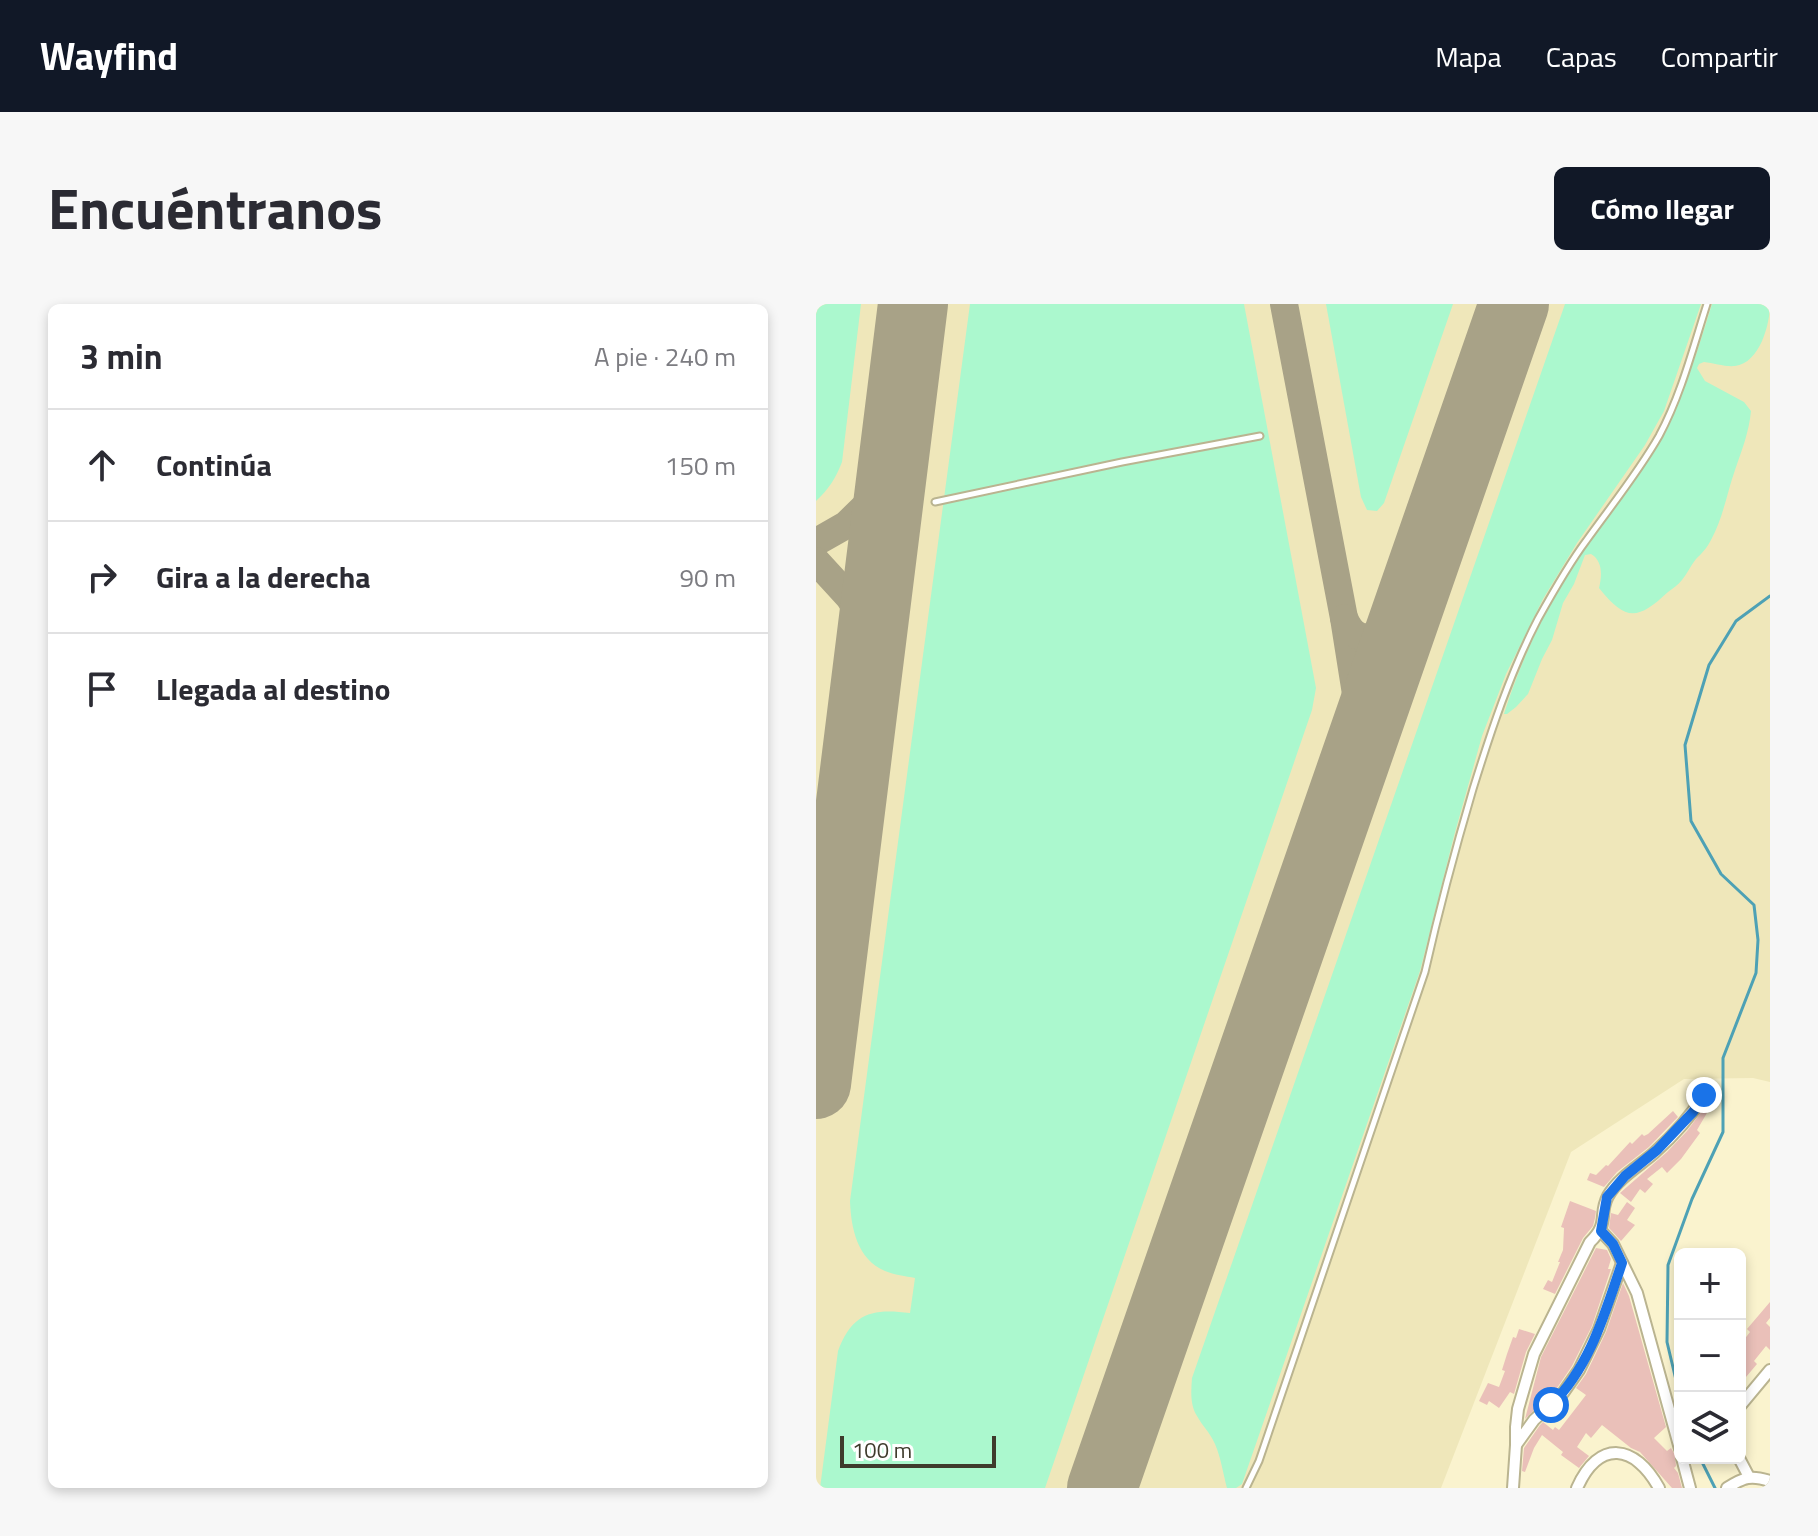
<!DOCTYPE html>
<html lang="es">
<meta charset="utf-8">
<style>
body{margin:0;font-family:"Titillium Web",sans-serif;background:#f7f7f7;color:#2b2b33}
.controls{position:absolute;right:24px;bottom:24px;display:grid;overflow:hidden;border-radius:12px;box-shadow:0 4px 12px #0003}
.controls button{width:72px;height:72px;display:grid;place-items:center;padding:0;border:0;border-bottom:2px solid #e1e1e2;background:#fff;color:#2b2b33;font:40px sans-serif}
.scale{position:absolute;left:24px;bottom:20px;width:156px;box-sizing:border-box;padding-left:8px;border:4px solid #3e3b2c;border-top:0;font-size:22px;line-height:28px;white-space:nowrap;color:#3e3b2c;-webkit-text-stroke:6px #fff;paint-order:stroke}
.stop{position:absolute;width:24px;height:24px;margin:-18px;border:6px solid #1a73e8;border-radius:50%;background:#fff}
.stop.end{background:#1a73e8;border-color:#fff;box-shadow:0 2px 8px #0008}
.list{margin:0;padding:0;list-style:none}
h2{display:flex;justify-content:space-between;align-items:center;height:104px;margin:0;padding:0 32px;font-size:34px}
h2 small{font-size:26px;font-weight:400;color:#7c7c81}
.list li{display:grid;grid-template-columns:52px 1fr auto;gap:24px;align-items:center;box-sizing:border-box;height:112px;padding:0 32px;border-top:2px solid #e1e1e2}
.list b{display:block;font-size:30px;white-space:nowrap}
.list em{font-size:26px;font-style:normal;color:#7c7c81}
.icon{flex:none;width:44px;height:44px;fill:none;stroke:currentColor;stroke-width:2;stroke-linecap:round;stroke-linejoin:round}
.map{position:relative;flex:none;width:954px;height:1184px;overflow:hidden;border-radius:12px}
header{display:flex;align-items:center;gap:48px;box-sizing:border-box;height:112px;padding:0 40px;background:#111827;color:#fff}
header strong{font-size:38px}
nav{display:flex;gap:44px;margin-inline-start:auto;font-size:28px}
.intro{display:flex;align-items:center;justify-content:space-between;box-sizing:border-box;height:192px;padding:0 48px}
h1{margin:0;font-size:56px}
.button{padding:20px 36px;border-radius:12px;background:#111827;color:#fff;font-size:28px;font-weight:700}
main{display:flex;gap:48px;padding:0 48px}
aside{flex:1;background:#fff;border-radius:12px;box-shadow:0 4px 12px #0003}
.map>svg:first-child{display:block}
.built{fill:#efe7ba}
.green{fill:#abf8ce}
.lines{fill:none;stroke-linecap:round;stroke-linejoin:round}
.stream{stroke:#4da1b5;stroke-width:3}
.taxiway{stroke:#a8a287;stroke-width:28}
.runway{stroke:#a8a287;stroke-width:70}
.building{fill:#eac0b9}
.service-casing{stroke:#bab490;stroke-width:9}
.minor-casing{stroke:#bab490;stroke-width:14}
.service{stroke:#fff;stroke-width:5}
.minor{stroke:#fff;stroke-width:10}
.route{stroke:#1a73e8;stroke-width:10}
</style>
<header>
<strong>Wayfind</strong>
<nav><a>Mapa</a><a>Capas</a><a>Compartir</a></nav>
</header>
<div class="intro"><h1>Encuéntranos</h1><a class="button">Cómo llegar</a></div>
<main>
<aside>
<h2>3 min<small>A pie · 240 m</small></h2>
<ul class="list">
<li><svg class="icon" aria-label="ahead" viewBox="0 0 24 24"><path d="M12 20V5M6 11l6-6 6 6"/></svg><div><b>Continúa</b></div><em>150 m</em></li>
<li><svg class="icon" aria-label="right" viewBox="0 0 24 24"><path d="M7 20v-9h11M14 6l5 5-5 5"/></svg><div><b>Gira a la derecha</b></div><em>90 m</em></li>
<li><svg class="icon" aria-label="arrive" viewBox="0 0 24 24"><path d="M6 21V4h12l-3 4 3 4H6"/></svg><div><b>Llegada al destino</b></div></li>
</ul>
</aside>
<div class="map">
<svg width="954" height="1184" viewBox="0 0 954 1184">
<rect width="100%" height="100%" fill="#faf3ce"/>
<path class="built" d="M0,0H954V778L937,774L868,775L755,848L625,1184H0Z"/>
<g class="green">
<path d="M0,0H45L26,158C20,174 12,186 0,197Z"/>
<path d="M154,0H428L500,384L496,406L229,1184H4L22,1047C36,1009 56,1004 94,1009L99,974C90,972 78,971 69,967C41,955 35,924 34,897Z"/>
<path d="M510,0H637L568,199L561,207L551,206L545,193Z"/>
<path d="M749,0H885L848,107L829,141L761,239L727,295L690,370L666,432L638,532L604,667L426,1180L420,1184H411C407,1169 405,1154 399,1140C393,1127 387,1123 381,1112C374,1101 375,1087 376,1074Z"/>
<path d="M896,0H954C954,20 944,59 919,62C909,63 898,59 888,58L883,60L881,64L889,77L928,98L935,107C933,128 926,146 919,166C911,189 907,214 895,236C891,244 886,249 880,255C875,261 871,270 866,276C862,281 857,284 852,288C822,316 810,318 783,284C786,272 787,257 775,250L769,251L758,280L747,299L736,336L726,355L712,390L700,403L691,410H688C706,353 733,295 768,246C795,208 825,172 847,131C869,89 882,45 896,0Z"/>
</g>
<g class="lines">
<g class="stream">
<path d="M864,1093L851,1038L852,961L876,895L907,828V754L940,669L942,636L938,601L905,570L875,517L869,441L893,361L920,317L954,292"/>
<path d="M884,1154L899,1184"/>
</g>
<g class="taxiway">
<path d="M468,0L528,314L547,434"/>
<path d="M0,238L30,221L75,177"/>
<path d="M0,257L33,293L56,329"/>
<path d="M528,314C549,362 586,308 599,284"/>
</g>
<g class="runway">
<path d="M0,780L97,0"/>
<path d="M286,1184L698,0"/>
</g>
</g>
<g class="building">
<path d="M898,783L901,785L895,802L881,826L884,829L865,855L851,869L846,863L831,875L837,880L829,889L824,885L815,898L804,889L851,848L871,827L895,795V787Z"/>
<path d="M857,807L862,813L859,816L833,843L801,868L788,883L771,876L774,869L780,871L790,861L792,862L814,838L816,840L826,830L828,832L832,830Z"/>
<path d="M754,897L780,907L779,914L777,922L767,934L739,990L727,985L732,976L736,978L744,958H742L747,946L748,924L745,923Z"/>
<path d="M811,898L819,904L811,916L819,921L805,937L793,924L795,909L802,911Z"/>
<path d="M780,944L791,946L795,955L792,965H795L776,1022L756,1062L741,1084L709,1115L725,1053Z"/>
<path d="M807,979L813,992L850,1123L838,1134L851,1147L855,1144L859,1151L860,1162L858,1164L862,1169L866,1184H856L824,1148L815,1144L786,1121L775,1134L770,1129L761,1143L773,1152L763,1164L745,1151L747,1148L726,1131L718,1144L709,1168L706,1167L708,1144L724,1121L727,1118L737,1126L739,1123L743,1126L770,1091L760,1084L770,1070L790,1028Z"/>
<path d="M954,998V1014L950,1019L954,1023V1046L950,1042L938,1057L941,1060L930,1073L924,1067V1041L934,1028L931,1025Z"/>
<path d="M703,1025L719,1030L710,1048L698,1090L694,1088L683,1104L673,1097L671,1101L663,1097L672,1079L683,1083L689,1067L686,1066L691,1050L697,1033L700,1034Z"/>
</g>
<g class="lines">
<defs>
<g id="service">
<path d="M119,198L306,158L444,132"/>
<path d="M430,1184L443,1157L609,668C623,606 639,546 657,485C675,427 694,369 722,315C737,288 752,261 770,237C795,202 822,169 843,132C865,91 877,44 891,0"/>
</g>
<g id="minor">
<path d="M785,927L797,940L821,989L864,1145"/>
<path d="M924,1102L954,1066"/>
<path d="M700,1141L718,1116L747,1089L763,1066L783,1025L806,959"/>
<path d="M866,1154L874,1184"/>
<path d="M923,1154L933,1173"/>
<path d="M697,1184L700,1141V1123L702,1105L718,1050L774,938C794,919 782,911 792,892C802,874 823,862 838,849C857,832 875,812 888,791"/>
<path d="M761,1184C783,1135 819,1140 843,1184"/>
<path d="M911,1184C928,1173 935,1171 954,1177"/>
</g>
</defs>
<use href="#service" class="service-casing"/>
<use href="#minor" class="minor-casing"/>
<use href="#service" class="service"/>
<use href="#minor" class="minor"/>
</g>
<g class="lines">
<path class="route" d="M735,1101C774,1063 789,1009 806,959L797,940L785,927L791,893L809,872L841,846L877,808L888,791"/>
</g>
</svg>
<div class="controls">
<button>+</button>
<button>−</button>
<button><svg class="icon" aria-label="layers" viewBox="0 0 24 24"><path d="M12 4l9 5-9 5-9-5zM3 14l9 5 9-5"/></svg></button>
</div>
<div class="scale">100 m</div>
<div class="stop" style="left:735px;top:1101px"></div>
<div class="stop end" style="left:888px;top:791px"></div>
</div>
</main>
